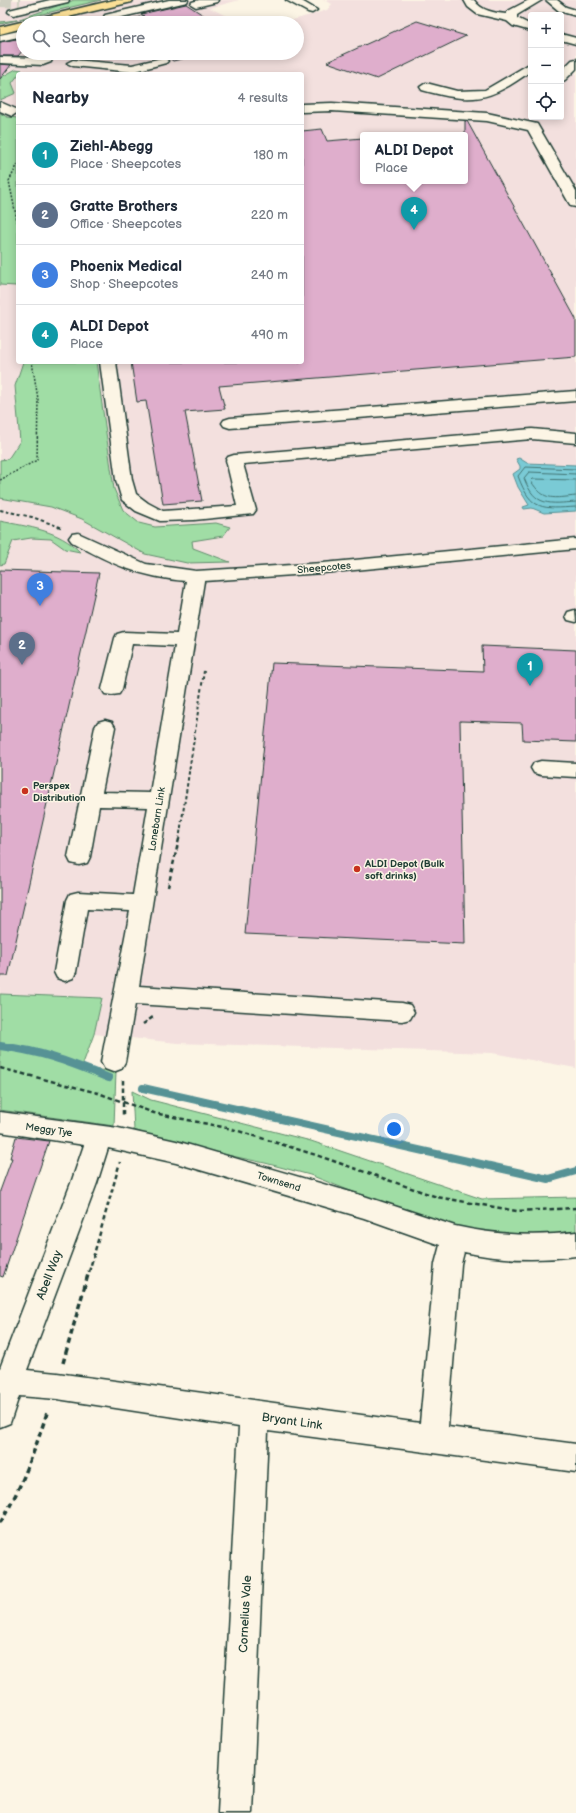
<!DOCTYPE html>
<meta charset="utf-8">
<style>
body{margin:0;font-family:"Balsamiq Sans",sans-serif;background:#f6f6f7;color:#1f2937}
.controls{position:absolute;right:12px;top:12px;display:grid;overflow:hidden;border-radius:4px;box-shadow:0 2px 10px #0003}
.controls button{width:36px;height:36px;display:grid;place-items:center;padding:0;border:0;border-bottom:1px solid #e0e1e3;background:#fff;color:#1f2937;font:20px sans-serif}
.you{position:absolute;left:394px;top:1129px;width:14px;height:14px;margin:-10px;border:3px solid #fff;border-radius:50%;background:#1a73e8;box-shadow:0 0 0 6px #1a73e833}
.badge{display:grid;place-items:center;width:26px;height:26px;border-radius:50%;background:#ea580c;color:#fff;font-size:13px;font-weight:700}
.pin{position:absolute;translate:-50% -33px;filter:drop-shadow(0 1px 2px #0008)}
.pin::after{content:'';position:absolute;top:21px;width:14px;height:12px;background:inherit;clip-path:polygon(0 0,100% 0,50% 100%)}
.popup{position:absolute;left:360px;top:132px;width:108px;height:52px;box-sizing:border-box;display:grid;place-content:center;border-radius:4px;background:#fff;filter:drop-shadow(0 1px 3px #0005);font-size:13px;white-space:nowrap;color:#747a83}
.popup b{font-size:15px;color:#1f2937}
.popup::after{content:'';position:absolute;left:50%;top:100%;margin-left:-8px;border:8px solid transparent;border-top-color:#fff}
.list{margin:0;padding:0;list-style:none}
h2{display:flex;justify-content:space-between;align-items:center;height:52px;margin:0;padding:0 16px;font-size:17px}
h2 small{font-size:13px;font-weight:400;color:#747a83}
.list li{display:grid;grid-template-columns:26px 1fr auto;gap:12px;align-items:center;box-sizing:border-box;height:60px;padding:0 16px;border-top:1px solid #e0e1e3}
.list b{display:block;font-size:15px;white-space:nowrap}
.list p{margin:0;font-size:13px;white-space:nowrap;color:#747a83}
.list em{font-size:13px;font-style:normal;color:#747a83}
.icon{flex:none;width:22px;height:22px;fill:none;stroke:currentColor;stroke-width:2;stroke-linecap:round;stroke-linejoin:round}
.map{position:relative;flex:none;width:576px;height:1813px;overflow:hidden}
.search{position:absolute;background:#fff;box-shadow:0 2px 10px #0003;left:16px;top:16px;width:288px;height:44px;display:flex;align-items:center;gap:10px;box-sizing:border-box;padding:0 14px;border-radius:22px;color:#747a83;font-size:15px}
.panel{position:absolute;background:#fff;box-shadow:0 2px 10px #0003;left:16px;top:72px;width:288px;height:292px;border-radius:4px}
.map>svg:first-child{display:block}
.built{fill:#f3e0de;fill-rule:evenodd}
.green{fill:#a0dda5;stroke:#608d6c}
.water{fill:#7acad5;stroke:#569295}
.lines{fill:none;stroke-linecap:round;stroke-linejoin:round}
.shore{stroke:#437574;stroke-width:1}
.stream{stroke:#569295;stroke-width:8}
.building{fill:#dfaecc;stroke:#1f3d34}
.minor-tunnel{stroke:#d0d0c2;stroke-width:12;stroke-dasharray:12 6;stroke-linecap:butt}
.minor-casing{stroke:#1f3d34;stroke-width:3}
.major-casing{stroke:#1f3d34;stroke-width:3}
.path-far3{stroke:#1f3d34;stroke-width:1.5;stroke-dasharray:2 1.5;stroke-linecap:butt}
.path-far2{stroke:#1f3d34;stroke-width:2;stroke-dasharray:3.5 2.5;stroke-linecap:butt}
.path-far1{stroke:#1f3d34;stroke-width:2.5;stroke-dasharray:4.5 3;stroke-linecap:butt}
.path{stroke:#1f3d34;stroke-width:3.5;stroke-dasharray:5.5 4;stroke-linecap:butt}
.minor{fill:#fcf5e5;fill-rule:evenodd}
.major{fill:#fbdf96;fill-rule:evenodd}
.poi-dot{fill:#c8321e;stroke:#fcf5e5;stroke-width:1.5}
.labels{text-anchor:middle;stroke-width:3;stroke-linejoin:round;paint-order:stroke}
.street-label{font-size:10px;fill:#1f3d34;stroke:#fcf5e5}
.poi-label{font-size:10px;font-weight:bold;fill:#1f3d34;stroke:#fcf5e5;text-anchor:start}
.near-street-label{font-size:12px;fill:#1f3d34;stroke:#fcf5e5}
</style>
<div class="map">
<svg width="576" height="1813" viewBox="0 0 576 1813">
<rect width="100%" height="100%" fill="#fcf5e5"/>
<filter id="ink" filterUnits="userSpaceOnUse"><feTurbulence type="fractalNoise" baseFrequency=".025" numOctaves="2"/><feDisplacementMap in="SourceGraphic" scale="8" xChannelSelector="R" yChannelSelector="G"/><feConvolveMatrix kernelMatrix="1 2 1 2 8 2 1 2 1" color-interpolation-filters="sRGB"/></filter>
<g filter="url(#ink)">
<path class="built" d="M0,0H239L210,8L240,23H23V53H297V23H283L327,10L332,4L323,0H576V1068L492,1053L177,1043L94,1034L102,998L0,994ZM531,15H561V117H531ZM18,74H302V362H18ZM363,135H465V181H363Z"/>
<g class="green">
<path d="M74,0H101L0,24V22L17,20Z"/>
<path d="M16,69L22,70L12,83L16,93L0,100V78Z"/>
<path d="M0,113L7,117L18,118V289L16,286L0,285Z"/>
<path d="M23,362H96L114,489L123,510L139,523L155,527L216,523L230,527L223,536L192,541L193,548L230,562L187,563L145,554L82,519L51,507L0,498V460L8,459L20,441L15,386Z"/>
<path d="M0,521C29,527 59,530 80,552L65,549L51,539L31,538L13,541L4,564L0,565Z"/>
<path d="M0,994L102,998L94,1034L81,1069L116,1071L114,1126L0,1110Z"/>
<path d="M132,1091L151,1100L311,1141L482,1199L576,1197V1234L507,1235L461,1231L381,1203L310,1175L265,1163L170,1143L134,1130Z"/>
</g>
<path class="water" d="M519,458L527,463L576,465V511L544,513L532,508L524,509L523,507L529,505L518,487L513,474L520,469V466L516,459Z"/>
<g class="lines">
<g class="shore">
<path d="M576,469L525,467L518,476C531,511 542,509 576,507"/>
<path d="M576,474L529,472L524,478C535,507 549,504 576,502"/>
<path d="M576,480L533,479L531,481C544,502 554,498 576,496"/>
</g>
<g class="stream">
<path d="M0,1046C42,1051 71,1063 109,1078"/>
<path d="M143,1088L548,1179L576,1171"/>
</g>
</g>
<g class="building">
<path d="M186,4L211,20L203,23L118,22L144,16L141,14Z"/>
<path d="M417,21L466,36L377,79L327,62Z"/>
<path d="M16,39L23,44V50L18,56H0V42Z"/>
<path d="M162,53H207L173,61Z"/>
<path d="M0,64L11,65L0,79Z"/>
<path d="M465,121H467L576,319V357L219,386L225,409L185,412L202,501L163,504L146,401L137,402L131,362H302V131L322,129L327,141L363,138V181H465Z"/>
<path d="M0,570L99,573L8,976H0Z"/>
<path d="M482,646L576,650V742L523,740L522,723L460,721L465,944L245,934L272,663L483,671Z"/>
<path d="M16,1137L49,1141L3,1277L0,1276V1191L12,1158H10Z"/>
</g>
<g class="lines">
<path class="minor-tunnel" d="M0,1L20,2"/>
<defs>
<g id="minor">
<path d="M50,0H69L68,2L13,15L8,12L9,10Z"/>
<path d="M169,0H188L187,2L109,20L104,17L105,15Z"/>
<path d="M199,0H218L217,2L196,7L191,4L192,2Z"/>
<path d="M286,0H300L317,10L312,13L308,12Z"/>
<path d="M464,0H474C481,11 495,13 506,14L508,11L529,0H542L517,15V18L531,25V31L513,26L507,21L477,14L468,7Z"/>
<path d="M546,0H557L566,7L576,10V16L559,11Z"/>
<path d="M62,13L66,14L78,23H65L57,16Z"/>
<path d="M23,30V36L0,41V35Z"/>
<path d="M561,34L576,38V44L561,40Z"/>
<path d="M42,53H54L51,62L43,65L0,63V57L41,58Z"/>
<path d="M162,58L166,59L168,61L166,63L132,72L73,66L67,63L73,60L132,65Z"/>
<path d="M576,59V69L565,80L561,82V71L572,60Z"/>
<path d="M531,63V71C488,102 473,104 422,90L420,87L426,83L457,91L485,90Z"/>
<path d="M0,102L16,109L18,112L12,116L0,111Z"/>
<path d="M332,103L487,113L537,124L576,191V207L571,206L569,203L528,130L487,121L332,111L302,112V104Z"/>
<path d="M100,362H116L132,480L136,494L148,503L163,511L237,506L226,460L228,457L234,455L532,429L576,433V443L532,439L243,464L256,510L253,514L194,520L160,521L136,511L122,500L116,480Z"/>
<path d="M576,391V401L230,428L224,426L222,423L224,420L230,418Z"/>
<path d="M78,533L146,564L196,571L323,563L576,539V549L323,573L204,581L139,986L402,1003L410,1005L414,1012L410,1019L402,1021L135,1004L125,1062L121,1069L113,1072L105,1069L101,1062L130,911L87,909L76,972L73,978L65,981L57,978L54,972L67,900L70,894L78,892L133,895L148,807L99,806L90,857L87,863L79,865L71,863L68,857L95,727L98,722L105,720L112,722L115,727L102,792L150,793L175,646L132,644L122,689L119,694L112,695L105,694L102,689L115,638L117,634L124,632L177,634L186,581C140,577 111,564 72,542L69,538L72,534Z"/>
<path d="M575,610L576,622L568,620L566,616L568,612Z"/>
<path d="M541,761L576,763V777L541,775L534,773L531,768L534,763Z"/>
<path d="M0,1112L118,1128L176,1141L364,1196L455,1226C495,1235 535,1237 576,1232V1256C539,1261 501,1260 464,1252L461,1264L448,1427L576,1444V1472L268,1431L252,1813H218L239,1427L57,1399L19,1396L10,1423L0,1427V1368L71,1183L84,1145L0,1132ZM108,1148L176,1163L364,1218L440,1245L435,1264L420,1423L57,1373L27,1370L97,1183Z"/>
</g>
<path id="major" d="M114,0H133L132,2L43,23H23V28L0,34V27Z"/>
</defs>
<use href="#minor" class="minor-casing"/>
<use href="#major" class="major-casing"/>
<g class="path-far3">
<path d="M18,164L9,181L18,225"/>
<path d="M0,480L37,460L38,399L32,362"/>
</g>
<g class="path-far2">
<path d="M0,510L32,517L63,528"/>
<path d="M179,840L204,671"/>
</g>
<g class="path-far1">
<path d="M168,887L179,839"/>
<path d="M143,1024L153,1017"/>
<path d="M0,1068L98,1093L154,1113L232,1129L316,1155L437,1197L517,1211L576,1208"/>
<path d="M123,1080V1117"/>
<path d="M89,1272L120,1162"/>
</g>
<g class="path">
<path d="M63,1363L89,1271"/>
<path d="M0,1523C22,1488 35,1449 48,1410"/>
</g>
<use href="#minor" class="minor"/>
<use href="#major" class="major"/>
</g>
</g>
<g class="poi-dot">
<circle cx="25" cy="791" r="4"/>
<circle cx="357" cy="869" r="4"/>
</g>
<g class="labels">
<g class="street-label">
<text transform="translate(324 567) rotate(-5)" y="4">Sheepcotes</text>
<text transform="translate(156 819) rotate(-81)" y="4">Lonebarn Link</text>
<text transform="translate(49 1129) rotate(8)" y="4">Meggy Tye</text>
<text transform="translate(279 1181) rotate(17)" y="4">Townsend</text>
</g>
<g class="poi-label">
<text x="33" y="789">Perspex<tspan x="33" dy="12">Distribution</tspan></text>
<text x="365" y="867">ALDI Depot (Bulk<tspan x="365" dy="12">soft drinks)</tspan></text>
</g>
<g class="near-street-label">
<text transform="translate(49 1275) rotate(-69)" y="4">Abell Way</text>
<text transform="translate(292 1421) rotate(8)" y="4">Bryant Link</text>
<text transform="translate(245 1614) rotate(-87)" y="4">Cornelius Vale</text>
</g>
</g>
</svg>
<div class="controls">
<button>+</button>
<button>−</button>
<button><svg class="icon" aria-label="locate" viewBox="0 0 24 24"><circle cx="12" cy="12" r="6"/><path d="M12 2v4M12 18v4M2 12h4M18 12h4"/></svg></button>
</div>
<div class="you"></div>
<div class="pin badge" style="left:530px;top:686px;background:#0f9aa8">1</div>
<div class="pin badge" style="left:22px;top:665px;background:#5c6f8a">2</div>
<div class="pin badge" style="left:40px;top:606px;background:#3f7fe0">3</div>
<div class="pin badge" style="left:414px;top:230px;background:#0f9aa8">4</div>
<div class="popup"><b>ALDI Depot</b>Place</div>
<div class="search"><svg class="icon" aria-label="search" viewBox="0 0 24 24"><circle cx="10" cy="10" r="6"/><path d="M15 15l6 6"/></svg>Search here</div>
<section class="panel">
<h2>Nearby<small>4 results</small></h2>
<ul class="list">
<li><span class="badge" style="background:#0f9aa8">1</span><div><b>Ziehl-Abegg</b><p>Place · Sheepcotes</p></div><em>180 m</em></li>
<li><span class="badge" style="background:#5c6f8a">2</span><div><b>Gratte Brothers</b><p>Office · Sheepcotes</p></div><em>220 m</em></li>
<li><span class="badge" style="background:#3f7fe0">3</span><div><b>Phoenix Medical</b><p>Shop · Sheepcotes</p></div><em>240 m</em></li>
<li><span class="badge" style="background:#0f9aa8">4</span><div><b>ALDI Depot</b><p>Place</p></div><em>490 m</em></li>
</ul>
</section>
</div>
